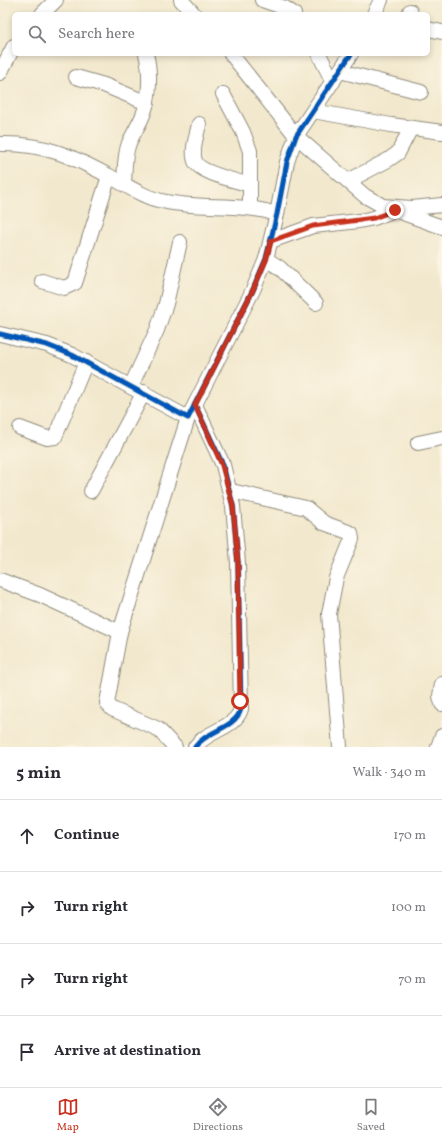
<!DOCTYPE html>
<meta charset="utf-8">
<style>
body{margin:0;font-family:Vollkorn,serif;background:#f7f7f7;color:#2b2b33}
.stop{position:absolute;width:12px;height:12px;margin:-9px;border:3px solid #c8321e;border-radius:50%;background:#fff}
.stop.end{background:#c8321e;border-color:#fff;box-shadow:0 1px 4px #0008}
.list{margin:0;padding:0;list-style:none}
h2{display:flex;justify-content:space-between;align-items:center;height:52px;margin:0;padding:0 16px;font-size:17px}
h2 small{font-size:13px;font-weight:400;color:#7c7c81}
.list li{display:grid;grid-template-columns:26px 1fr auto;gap:12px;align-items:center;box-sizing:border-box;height:72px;padding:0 16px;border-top:1px solid #e1e1e2}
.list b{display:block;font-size:15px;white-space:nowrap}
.list em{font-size:13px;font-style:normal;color:#7c7c81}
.icon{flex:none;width:22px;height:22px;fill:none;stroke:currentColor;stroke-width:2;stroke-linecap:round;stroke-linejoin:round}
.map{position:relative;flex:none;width:442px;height:747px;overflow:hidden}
.search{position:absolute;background:#fff;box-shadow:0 2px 6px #0003;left:12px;right:12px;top:12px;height:44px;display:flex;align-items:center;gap:10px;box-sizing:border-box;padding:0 14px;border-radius:6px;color:#7c7c81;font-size:15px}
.sheet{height:340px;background:#fff}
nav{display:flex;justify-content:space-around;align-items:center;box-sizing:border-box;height:56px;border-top:1px solid #e1e1e2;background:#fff;font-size:11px;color:#7c7c81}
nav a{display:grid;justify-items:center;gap:2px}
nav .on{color:#c8321e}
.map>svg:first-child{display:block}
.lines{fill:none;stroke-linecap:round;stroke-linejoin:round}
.minor-casing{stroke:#8e8a7c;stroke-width:16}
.minor{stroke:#fff;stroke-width:14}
.cycleway-casing{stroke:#fcf5e5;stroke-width:8}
.cycleway{stroke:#0057b8;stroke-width:5}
.route{stroke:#c8321e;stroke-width:5}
</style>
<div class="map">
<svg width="442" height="747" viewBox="0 0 442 747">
<rect width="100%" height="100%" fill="#fcf5e5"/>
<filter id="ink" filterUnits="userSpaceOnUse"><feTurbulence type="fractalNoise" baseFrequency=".025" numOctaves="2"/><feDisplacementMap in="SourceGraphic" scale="8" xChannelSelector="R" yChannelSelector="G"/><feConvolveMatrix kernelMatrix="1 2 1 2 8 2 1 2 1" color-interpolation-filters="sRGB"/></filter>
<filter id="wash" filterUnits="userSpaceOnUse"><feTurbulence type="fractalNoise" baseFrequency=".012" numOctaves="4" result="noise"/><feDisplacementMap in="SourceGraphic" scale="16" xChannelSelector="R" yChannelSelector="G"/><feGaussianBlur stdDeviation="0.9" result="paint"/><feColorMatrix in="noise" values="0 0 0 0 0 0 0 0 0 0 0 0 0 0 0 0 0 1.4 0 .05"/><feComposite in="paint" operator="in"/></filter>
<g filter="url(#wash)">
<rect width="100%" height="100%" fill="#f2e8cd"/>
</g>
<g filter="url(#ink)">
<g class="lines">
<defs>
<g id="minor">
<path d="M181,0L194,14"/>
<path d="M262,0L285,8L294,14"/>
<path d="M410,11L411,14"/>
<path d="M42,14L56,0"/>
<path d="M374,14L381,0"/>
<path d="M428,29L442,32"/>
<path d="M231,54L296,136L365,196L383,206L412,208L442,205"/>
<path d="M319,54L333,82"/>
<path d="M340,71L421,92"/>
<path d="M0,73L14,46"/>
<path d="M76,77L104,85L147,103"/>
<path d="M223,94L243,132L250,151V207"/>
<path d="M313,111L391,125L442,132"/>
<path d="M199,124C197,135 191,150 195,161C199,173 238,181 250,185"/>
<path d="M0,144C43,143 72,156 109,176L75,283L64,288L42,281"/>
<path d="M109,176C126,185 143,197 162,201C200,210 240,202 277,214"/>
<path d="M348,181L388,160L398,153L411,128"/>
<path d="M124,183C125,170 124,156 129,143C133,134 139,125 143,115C150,98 151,72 146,54"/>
<path d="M397,211L442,227"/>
<path d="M271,241L313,226L359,221L374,218L395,210"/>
<path d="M266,259L280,268L316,303"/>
<path d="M0,334L47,345L72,355L188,418L253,290L266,259L277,214L287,162L296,136L351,54"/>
<path d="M131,386L157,330L166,304L180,242"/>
<path d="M20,428L47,438L55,437L86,362"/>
<path d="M418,443L442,438"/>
<path d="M91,491L144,392"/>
<path d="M231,491L306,508L324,523L351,533L352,539L336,578L329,614L340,747"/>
<path d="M0,580L40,595L120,632L188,418"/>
<path d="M120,632L107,703L112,709L158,729L175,747"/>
<path d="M442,684L440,696L442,704"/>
<path d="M195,747C207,730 235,729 241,709L238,563L233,506L223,465L195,405"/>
<path d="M438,747L442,736"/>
</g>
</defs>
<use href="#minor" class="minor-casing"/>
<use href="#minor" class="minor"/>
<defs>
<g id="cycleway">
<path d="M0,334L47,345L72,355L188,418L253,290L266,259L277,214L287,162L296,136L351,54"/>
<path d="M195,747C207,730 235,729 241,709L238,563L233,506L223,465L195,405"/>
</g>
</defs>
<use href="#cycleway" class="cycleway-casing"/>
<use href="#cycleway" class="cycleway"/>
</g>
</g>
<g class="lines" filter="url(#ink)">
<path class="route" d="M240,701L238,563L233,506L222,465L195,405L253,290L266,260L271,241L313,226L374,218L395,210"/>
</g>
</svg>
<div class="stop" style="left:240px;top:701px"></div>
<div class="stop end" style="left:395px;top:210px"></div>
<div class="search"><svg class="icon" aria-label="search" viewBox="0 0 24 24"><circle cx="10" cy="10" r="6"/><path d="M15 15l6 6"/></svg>Search here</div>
</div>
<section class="sheet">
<h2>5 min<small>Walk · 340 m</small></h2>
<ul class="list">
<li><svg class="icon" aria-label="ahead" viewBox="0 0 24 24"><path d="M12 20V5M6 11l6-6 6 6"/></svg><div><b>Continue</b></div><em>170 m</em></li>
<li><svg class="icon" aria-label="right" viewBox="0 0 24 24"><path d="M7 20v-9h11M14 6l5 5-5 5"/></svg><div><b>Turn right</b></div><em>100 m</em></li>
<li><svg class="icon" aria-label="right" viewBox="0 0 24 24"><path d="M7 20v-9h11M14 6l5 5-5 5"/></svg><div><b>Turn right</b></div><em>70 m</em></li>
<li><svg class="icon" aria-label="arrive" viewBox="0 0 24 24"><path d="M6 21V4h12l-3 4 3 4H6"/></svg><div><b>Arrive at destination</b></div></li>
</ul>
</section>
<nav>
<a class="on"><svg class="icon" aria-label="map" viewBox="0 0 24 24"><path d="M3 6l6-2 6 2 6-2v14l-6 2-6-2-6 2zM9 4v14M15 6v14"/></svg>Map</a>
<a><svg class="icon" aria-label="directions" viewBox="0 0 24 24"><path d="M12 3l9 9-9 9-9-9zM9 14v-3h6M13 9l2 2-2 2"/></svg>Directions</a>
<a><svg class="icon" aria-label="saved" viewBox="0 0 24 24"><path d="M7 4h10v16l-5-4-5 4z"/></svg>Saved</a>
</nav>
